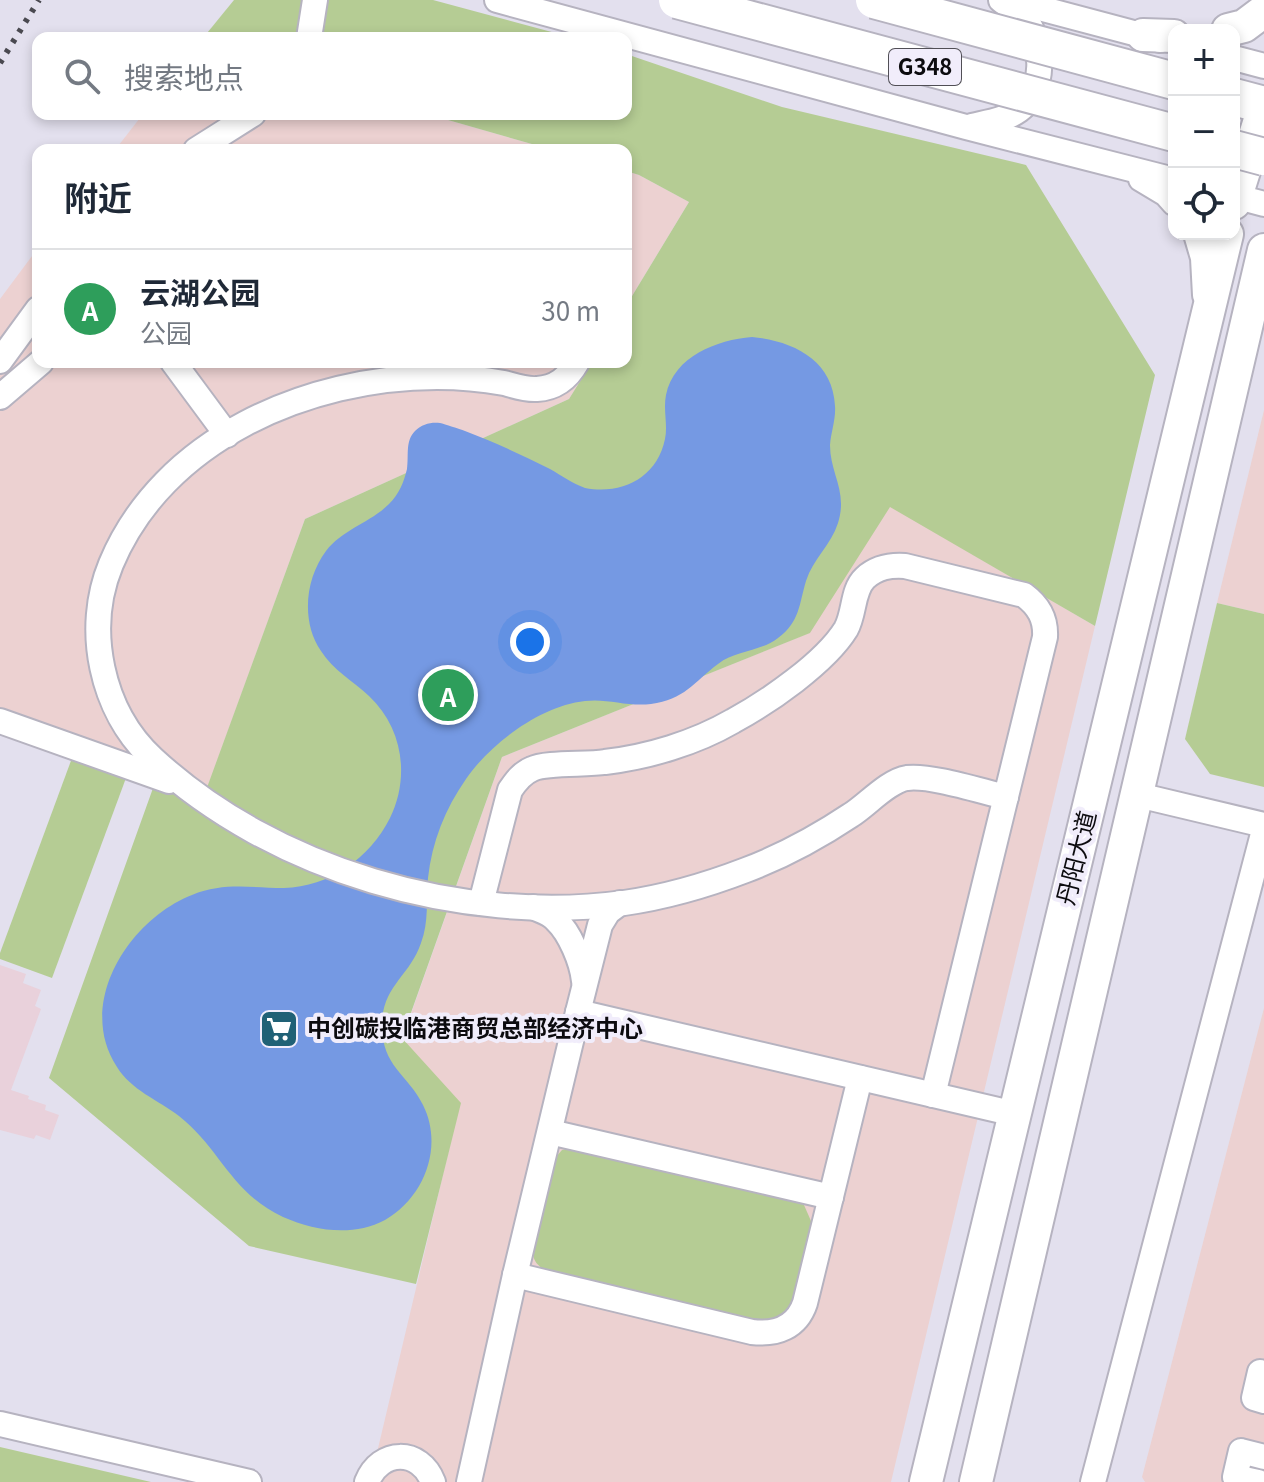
<!DOCTYPE html>
<html lang="zh">
<meta charset="utf-8">
<style>
body{margin:0;font-family:Georgia,"Noto Sans SC",serif;background:#f6f6f7;color:#1f2937}
.controls{position:absolute;right:24px;top:24px;display:grid;overflow:hidden;border-radius:16px;box-shadow:0 4px 12px #0003}
.controls button{width:72px;height:72px;display:grid;place-items:center;padding:0;border:0;border-bottom:2px solid #e0e1e3;background:#fff;color:#1f2937;font:40px sans-serif}
.you{position:absolute;left:530px;top:642px;width:28px;height:28px;margin:-20px;border:6px solid #fff;border-radius:50%;background:#1a73e8;box-shadow:0 0 0 12px #1a73e833}
.badge{display:grid;place-items:center;width:52px;height:52px;border-radius:50%;background:#db2777;color:#fff;font-size:26px;font-weight:700}
.pin{position:absolute;translate:-50% -50%;border:4px solid #fff;box-shadow:0 2px 8px #0006}
.list{margin:0;padding:0;list-style:none}
h2{display:flex;justify-content:space-between;align-items:center;height:104px;margin:0;padding:0 32px;font-size:34px}
h2 small{font-size:26px;font-weight:400;color:#747a83}
.list li{display:grid;grid-template-columns:52px 1fr auto;gap:24px;align-items:center;box-sizing:border-box;height:120px;padding:0 32px;border-top:2px solid #e0e1e3}
.list b{display:block;font-size:30px;white-space:nowrap}
.list p{margin:0;font-size:26px;white-space:nowrap;color:#747a83}
.list em{font-size:26px;font-style:normal;color:#747a83}
.icon{flex:none;width:44px;height:44px;fill:none;stroke:currentColor;stroke-width:2;stroke-linecap:round;stroke-linejoin:round}
.map{position:relative;flex:none;width:1264px;height:1482px;overflow:hidden}
.search{position:absolute;background:#fff;box-shadow:0 4px 12px #0003;left:32px;top:32px;width:600px;height:88px;display:flex;align-items:center;gap:20px;box-sizing:border-box;padding:0 28px;border-radius:16px;color:#747a83;font-size:30px}
.panel{position:absolute;background:#fff;box-shadow:0 4px 12px #0003;left:32px;top:144px;width:600px;height:224px;border-radius:16px}
.map>svg:first-child{display:block}
.commercial{fill:#ecd1d1}
.education{fill:#e9d1db}
.green{fill:#b5cc94}
.water{fill:#7599e3}
.lines{fill:none;stroke-linecap:round;stroke-linejoin:round}
.minor-casing{stroke:#b6b3c0;stroke-width:28}
.major-casing{stroke:#b6b3c0;stroke-width:36}
.highway-casing{stroke:#b6b3c0;stroke-width:40}
.minor{stroke:#fff;stroke-width:24}
.major{stroke:#fff;stroke-width:32}
.highway{stroke:#fff;stroke-width:36}
.rail{stroke:#4a4950;stroke-width:6;stroke-dasharray:4 8;stroke-linecap:butt}
.highway-bridge-casing{stroke:#b6b3c0;stroke-width:40;stroke-linecap:butt}
.highway-bridge{stroke:#fff;stroke-width:36}
.labels{text-anchor:middle;stroke-width:8;stroke-linejoin:round;paint-order:stroke}
.shield{fill:#f1edfb;stroke:#514f56;stroke-width:2}
.shield-label{font-size:22px;font-weight:bold;fill:#0c0b0f}
.street-label{font-size:24px;fill:#0c0b0f;stroke:#f1edfb}
.poi-label{font-size:24px;font-weight:bold;fill:#0c0b0f;stroke:#f1edfb;text-anchor:start}
</style>
<div class="map">
<svg width="1264" height="1482" viewBox="0 0 1264 1482">
<rect width="100%" height="100%" fill="#e3e0ee"/>
<g class="commercial">
<path d="M143,114H427L553,150H115Z"/>
<path d="M626,171L639,175L689,202L626,306Z"/>
<path d="M38,248V362H592L569,399L305,519L205,794L0,721V299Z"/>
<path d="M1264,410V614L1217,603Z"/>
<path d="M890,506L1095,626L891,1482H370L460,1103L402,1039L502,757L809,633Z"/>
<path d="M1264,1008V1482H1145L1142,1477Z"/>
</g>
<path class="education" d="M0,965L26,974L23,983L41,990L35,1006L41,1009L11,1090L29,1096L28,1099L46,1105L45,1110L59,1115L50,1140L36,1135L34,1139L0,1130Z"/>
<g class="green">
<path d="M234,0H433L574,38H203Z"/>
<path d="M626,54L782,107L1026,165L1155,375L1095,626L890,507L810,633L502,757L402,1038L461,1103L416,1284L249,1246L49,1078L157,777L205,793L305,519L569,399L592,362H626V306L689,202L639,175L626,171V150H553L427,114H626Z"/>
<path d="M1217,603L1264,614V787L1210,774L1185,739Z"/>
<path d="M72,758L126,778L52,978L0,959V953Z"/>
<path d="M571,1148L786,1196L804,1205L811,1221L812,1235L792,1309L772,1325L544,1270C538,1265 534,1262 533,1254C530,1230 548,1183 555,1158L562,1150Z"/>
<path d="M0,1447L151,1482H0Z"/>
</g>
<path class="water" d="M752,337C793,341 833,360 835,406C836,419 831,432 830,445C830,474 848,491 838,523C831,545 813,559 806,581C799,604 800,622 778,638C760,652 736,650 718,664C694,682 684,700 651,704C628,707 607,698 585,701C540,706 490,744 466,779C445,809 432,842 428,878C426,900 429,922 421,943C410,976 382,986 382,1025C382,1067 407,1073 423,1105C444,1147 424,1198 385,1220C353,1237 315,1231 283,1217C231,1193 220,1148 179,1116C158,1100 131,1090 117,1067C75,1003 130,919 192,895C224,882 251,888 284,888C329,887 370,858 390,818C410,777 403,728 369,696C353,681 333,670 321,651C301,622 305,579 326,551C343,529 370,523 389,504C399,494 404,482 407,469C409,455 405,441 415,431C422,424 431,422 440,423C445,424 459,429 465,431C494,442 522,455 550,469C562,476 572,483 585,488C622,495 657,478 665,439C668,425 663,410 666,395C674,356 717,340 752,337Z"/>
<g class="lines">
<defs>
<g id="minor">
<path d="M497,0L966,127L1174,180"/>
<path d="M1009,0L1160,40"/>
<path d="M309,38L315,0"/>
<path d="M1234,58L1264,66"/>
<path d="M972,126C989,122 1005,120 1019,110C1046,91 1044,43 1025,19C1020,11 1008,6 1001,0"/>
<path d="M196,150L253,114"/>
<path d="M1141,179L1166,194L1174,203"/>
<path d="M1234,196L1264,204"/>
<path d="M1196,234L1203,258L1205,295"/>
<path d="M0,361L38,309"/>
<path d="M173,362L227,435"/>
<path d="M577,362C568,378 556,388 537,389C526,390 515,386 504,383C482,379 460,377 437,377C308,377 163,439 111,564C84,629 101,711 153,759C273,870 462,925 624,903C666,897 707,885 746,870C783,856 818,837 851,815C867,805 888,781 907,778C931,775 980,791 1006,797"/>
<path d="M0,397L41,362"/>
<path d="M0,721L169,781"/>
<path d="M1138,795L1264,825"/>
<path d="M481,903L510,790C516,781 522,773 532,769C546,762 586,765 605,762C648,757 695,743 733,721C768,702 825,663 846,629C855,613 852,590 865,578C877,567 890,565 905,566L1024,595C1039,606 1046,619 1045,637L933,1095"/>
<path d="M533,907C541,911 550,913 556,920C570,933 582,962 584,981"/>
<path d="M578,1012L600,925L608,912L620,903"/>
<path d="M550,1132L831,1197"/>
<path d="M515,1275L752,1332C777,1335 797,1327 805,1303L860,1078"/>
<path d="M1264,1373L1260,1372L1254,1398L1264,1401"/>
<path d="M0,1424L249,1482"/>
<path d="M367,1482C380,1449 420,1448 433,1482"/>
<path d="M469,1482L515,1275L578,1012L1015,1114"/>
<path d="M1093,1482L1264,830"/>
<path d="M1258,1482L1235,1477L1241,1451L1264,1457"/>
</g>
<g id="major">
<path d="M1228,30L1244,26L1264,11"/>
<path d="M1143,35L1174,36"/>
<path d="M1234,203L1264,107"/>
<path d="M926,1482L1227,234"/>
<path d="M976,1482L1264,250"/>
</g>
<path id="highway" d="M1234,97L1264,105"/>
</defs>
<use href="#minor" class="minor-casing"/>
<use href="#major" class="major-casing"/>
<use href="#highway" class="highway-casing"/>
<use href="#minor" class="minor"/>
<use href="#major" class="major"/>
<use href="#highway" class="highway"/>
<path class="rail" d="M0,63L39,0"/>
<defs>
<g id="highway-bridge">
<path d="M677,0L1174,133"/>
<path d="M874,0L1174,81"/>
<path d="M1234,149L1264,157"/>
</g>
</defs>
<use href="#highway-bridge" class="highway-bridge-casing"/>
<use href="#highway-bridge" class="highway-bridge"/>
</g>
<defs>
<symbol id="supermarket-square" viewBox="-11 -11 22 22"><rect x="-9" y="-9" width="18" height="18" rx="4" fill="#206176" stroke="#f1edfb"/><path d="M-6-5.5h2.5l.6 2H6L4.5 2H-2.5L-4.4-4H-6ZM-1.5 3.2a1.3 1.3 0 1 0 .1 0ZM3 3.2a1.3 1.3 0 1 0 .1 0Z" fill="#fff"/></symbol>
</defs>
<g fill-rule="evenodd">
<use href="#supermarket-square" x="257" y="1007" width="44" height="44"/>
</g>
<g class="labels">
<rect class="shield" x="889" y="49" width="72" height="36" rx="6"/>
<g class="shield-label">
<text x="925" y="75">G348</text>
</g>
<g class="street-label">
<text transform="translate(1077 858) rotate(-76)" y="8">丹阳大道</text>
</g>
<g class="poi-label">
<text x="307" y="1037">中创碳投临港商贸总部经济中心</text>
</g>
</g>
</svg>
<div class="controls">
<button>+</button>
<button>−</button>
<button><svg class="icon" aria-label="locate" viewBox="0 0 24 24"><circle cx="12" cy="12" r="6"/><path d="M12 2v4M12 18v4M2 12h4M18 12h4"/></svg></button>
</div>
<div class="you"></div>
<div class="pin badge" style="left:448px;top:695px;background:#2e9e5b">A</div>
<div class="search"><svg class="icon" aria-label="search" viewBox="0 0 24 24"><circle cx="10" cy="10" r="6"/><path d="M15 15l6 6"/></svg>搜索地点</div>
<section class="panel">
<h2>附近<small></small></h2>
<ul class="list">
<li><span class="badge" style="background:#2e9e5b">A</span><div><b>云湖公园</b><p>公园</p></div><em>30 m</em></li>
</ul>
</section>
</div>
